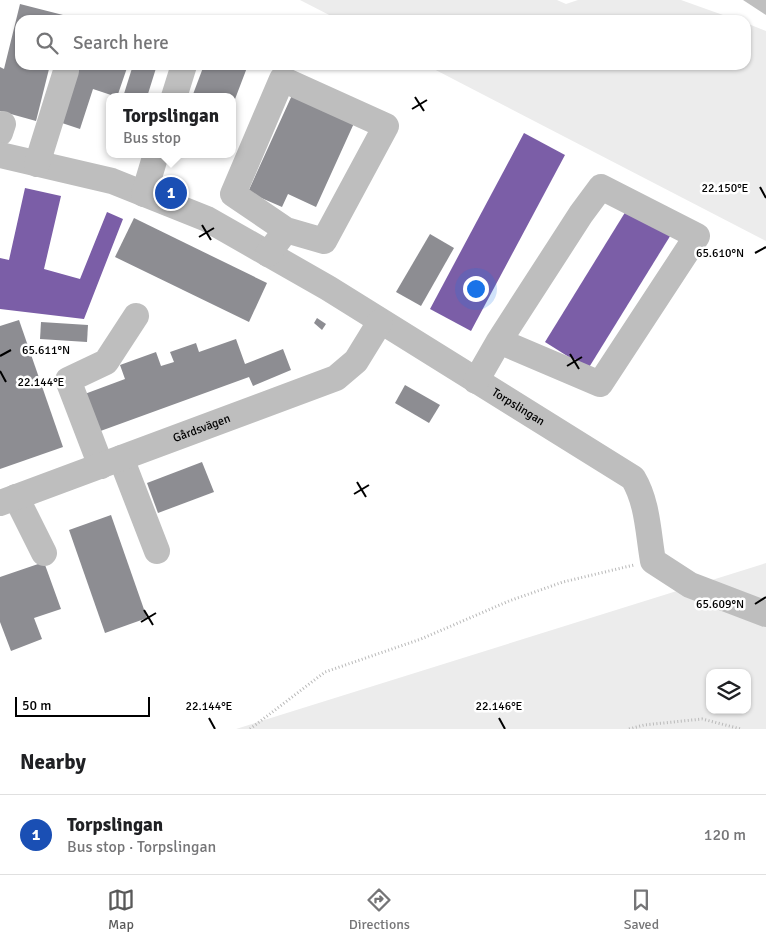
<!DOCTYPE html>
<meta charset="utf-8">
<style>
body{margin:0;font-family:Signika,sans-serif;background:#f6f6f6;color:#202124}
.controls{position:absolute;right:15px;bottom:15px;display:grid;overflow:hidden;border-radius:10px;box-shadow:0 1px 4px #0004}
.controls button{width:45px;height:45px;display:grid;place-items:center;padding:0;border:0;border-bottom:1px solid #e0e0e0;background:#fff;color:#202124;font:25px sans-serif}
.scale{position:absolute;left:15px;bottom:12px;width:135px;box-sizing:border-box;padding-left:5px;border:2px solid #000;border-top:0;font-size:14px;line-height:18px;white-space:nowrap;color:#000;-webkit-text-stroke:4px #fff;paint-order:stroke}
.you{position:absolute;left:475px;top:288px;width:18px;height:18px;margin:-12px;border:4px solid #fff;border-radius:50%;background:#1a73e8;box-shadow:0 0 0 8px #1a73e833}
.badge{display:grid;place-items:center;width:32px;height:32px;border-radius:50%;background:#595959;color:#fff;font-size:16px;font-weight:700}
.pin{position:absolute;translate:-50% -50%;border:2px solid #fff;box-shadow:0 1px 5px #0006}
.popup{position:absolute;left:106px;top:93px;width:130px;height:65px;box-sizing:border-box;display:grid;place-content:center;border-radius:10px;background:#fff;filter:drop-shadow(0 1px 4px #0005);font-size:16px;white-space:nowrap;color:#757577}
.popup b{font-size:19px;color:#202124}
.popup::after{content:'';position:absolute;left:50%;top:100%;margin-left:-10px;border:10px solid transparent;border-top-color:#fff}
.list{margin:0;padding:0;list-style:none}
h2{display:flex;justify-content:space-between;align-items:center;height:65px;margin:0;padding:0 20px;font-size:21px}
h2 small{font-size:16px;font-weight:400;color:#757577}
.list li{display:grid;grid-template-columns:32px 1fr auto;gap:15px;align-items:center;box-sizing:border-box;height:80px;padding:0 20px;border-top:1px solid #e0e0e0}
.list b{display:block;font-size:19px;white-space:nowrap}
.list p{margin:0;font-size:16px;white-space:nowrap;color:#757577}
.list em{font-size:16px;font-style:normal;color:#757577}
.icon{flex:none;width:28px;height:28px;fill:none;stroke:currentColor;stroke-width:2;stroke-linecap:round;stroke-linejoin:round}
.map{position:relative;flex:none;width:766px;height:729px;overflow:hidden}
.search{position:absolute;background:#fff;box-shadow:0 1px 4px #0004;left:15px;right:15px;top:15px;height:55px;display:flex;align-items:center;gap:12px;box-sizing:border-box;padding:0 18px;border-radius:15px;color:#757577;font-size:19px}
.sheet{height:145px;background:#fff}
nav{display:flex;justify-content:space-around;align-items:center;box-sizing:border-box;height:70px;border-top:1px solid #e0e0e0;background:#fff;font-size:14px;color:#757577}
nav a{display:grid;justify-items:center;gap:2px}
nav .on{color:#595959}
.map>svg:first-child{display:block}
.green{fill:#ececec;fill-rule:evenodd}
.water{fill:#bfbfbf}
.offices{fill:#7b5ea7}
.industry{fill:#8d8d92}
.lines{fill:none;stroke-linecap:round;stroke-linejoin:round}
.path{stroke:#b9b9b9;stroke-width:3;stroke-dasharray:1 2.5;stroke-linecap:butt}
.minor{stroke:#bebebe;stroke-width:26}
.ticks{fill:none;stroke:#000;stroke-width:2}
.labels{text-anchor:middle;stroke-width:5;stroke-linejoin:round;paint-order:stroke}
.street-label{font-size:12px;fill:#000;stroke:#fff}
.ticks-label{font-size:12px;text-anchor:middle;fill:#000;stroke:#fff;stroke-width:5;stroke-linejoin:round;paint-order:stroke}
</style>
<div class="map">
<svg width="766" height="729" viewBox="0 0 766 729">
<rect width="100%" height="100%" fill="#fff"/>
<g class="green">
<path d="M300,0H557L566,4L578,0H681L737,20H339Z"/>
<path d="M746,23L766,31V241L426,65H746Z"/>
<path d="M766,563V729H236ZM710,673H747V710H710Z"/>
</g>
<path class="water" d="M743,0H766V15Z"/>
<g class="offices">
<path d="M524,133L565,155L471,331L430,309Z"/>
<path d="M25,188L61,196L44,269L80,279L107,212L123,219L84,319L0,309V258L9,260Z"/>
<path d="M629,206L672,233L588,369L545,342Z"/>
</g>
<g class="industry">
<path d="M20,4L63,15L61,20H20V65H50L36,121L0,111V67L4,69Z"/>
<path d="M77,65H128L117,97L93,89L80,129L59,122Z"/>
<path d="M133,65H157L147,97H123Z"/>
<path d="M204,65H248L232,107V97H192Z"/>
<path d="M293,93L355,121L316,207L288,194L282,207L248,192Z"/>
<path d="M134,218L267,283L249,322L115,257Z"/>
<path d="M430,234L454,248L421,306L396,292Z"/>
<path d="M317,318L326,324L322,330L314,323Z"/>
<path d="M19,320L63,447L0,469V326Z"/>
<path d="M41,322L88,325L87,342L40,339Z"/>
<path d="M236,339L245,364L283,349L291,370L253,386L249,377L95,433L82,395L125,379L120,365L156,352L161,366L174,362L170,352L196,343L199,352Z"/>
<path d="M405,385L440,405L429,423L395,403Z"/>
<path d="M202,462L214,492L158,513L147,483Z"/>
<path d="M111,515L147,618L105,633L69,530Z"/>
<path d="M44,562L61,609L34,618L42,639L11,651L0,622V577Z"/>
</g>
<g class="lines">
<g class="path">
<path d="M250,729L325,672L421,639L509,601L563,582L634,565"/>
<path d="M629,729L644,725L702,719L741,729"/>
</g>
<g class="minor">
<path d="M174,97L184,65"/>
<path d="M0,133L3,124"/>
<path id="s1" d="M0,155L112,181L207,219L328,288L633,478C648,503 648,533 653,561L690,585L766,614"/>
<path d="M37,164L66,71"/>
<path d="M144,194L156,154"/>
<path d="M268,254L286,230L233,194L282,79L386,126L324,241L286,230"/>
<path d="M476,381L499,341L581,214L601,187L697,236L600,384L499,341"/>
<path d="M121,458L157,551"/>
<path d="M101,466L68,380L106,362L136,316"/>
<path d="M16,497L44,553"/>
<path id="s2" d="M0,503L336,378L356,361L380,322"/>
</g>
</g>
<path class="ticks" d="M415,97L424,111M412,109L427,100M760,187L766,198M202,225L211,240M199,237L214,228M755,253L766,247M570,354L579,369M0,356L11,350M567,366L582,357M0,371L6,382M357,482L366,497M354,494L369,485M755,604L766,597M144,610L153,625M141,622L156,613M209,718L215,729M499,718L505,729"/>
<g class="labels">
<g class="street-label">
<text dy="4" stroke="none"><textPath href="#s1" startOffset="581">Torpslingan</textPath></text>
<text dy="4" stroke="none"><textPath href="#s2" startOffset="215">Gårdsvägen</textPath></text>
</g>
</g>
<g class="ticks-label">
<text x="725" y="192">22.150°E</text>
<text x="720" y="257">65.610°N</text>
<text x="46" y="354">65.611°N</text>
<text x="41" y="386">22.144°E</text>
<text x="720" y="608">65.609°N</text>
<text x="209" y="710">22.144°E</text>
<text x="499" y="710">22.146°E</text>
</g>
</svg>
<div class="controls">
<button><svg class="icon" aria-label="layers" viewBox="0 0 24 24"><path d="M12 4l9 5-9 5-9-5zM3 14l9 5 9-5"/></svg></button>
</div>
<div class="scale">50 m</div>
<div class="you"></div>
<div class="pin badge" style="left:171px;top:193px;background:#1a4fb4">1</div>
<div class="popup"><b>Torpslingan</b>Bus stop</div>
<div class="search"><svg class="icon" aria-label="search" viewBox="0 0 24 24"><circle cx="10" cy="10" r="6"/><path d="M15 15l6 6"/></svg>Search here</div>
</div>
<section class="sheet">
<h2>Nearby<small></small></h2>
<ul class="list">
<li><span class="badge" style="background:#1a4fb4">1</span><div><b>Torpslingan</b><p>Bus stop · Torpslingan</p></div><em>120 m</em></li>
</ul>
</section>
<nav>
<a class="on"><svg class="icon" aria-label="map" viewBox="0 0 24 24"><path d="M3 6l6-2 6 2 6-2v14l-6 2-6-2-6 2zM9 4v14M15 6v14"/></svg>Map</a>
<a><svg class="icon" aria-label="directions" viewBox="0 0 24 24"><path d="M12 3l9 9-9 9-9-9zM9 14v-3h6M13 9l2 2-2 2"/></svg>Directions</a>
<a><svg class="icon" aria-label="saved" viewBox="0 0 24 24"><path d="M7 4h10v16l-5-4-5 4z"/></svg>Saved</a>
</nav>
